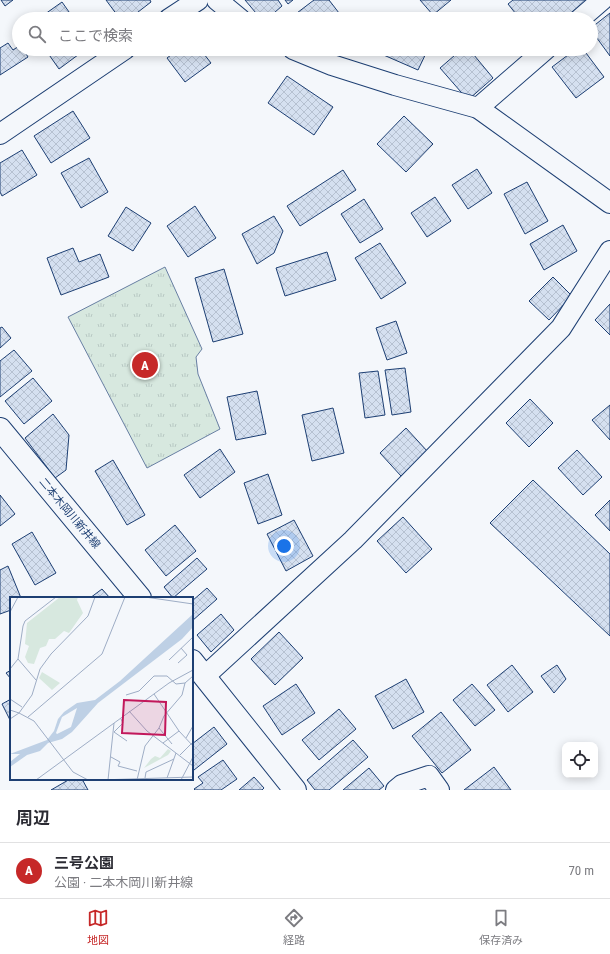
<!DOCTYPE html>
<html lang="ja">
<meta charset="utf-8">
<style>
body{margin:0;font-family:"Roboto Condensed","Noto Sans JP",sans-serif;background:#f7f7f7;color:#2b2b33}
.controls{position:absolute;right:12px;bottom:12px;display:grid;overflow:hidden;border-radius:8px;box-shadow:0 2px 10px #0003}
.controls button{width:36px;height:36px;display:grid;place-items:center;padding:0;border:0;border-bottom:1px solid #e1e1e2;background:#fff;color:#2b2b33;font:20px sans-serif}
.you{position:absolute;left:284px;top:546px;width:14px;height:14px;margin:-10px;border:3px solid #fff;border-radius:50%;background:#1a73e8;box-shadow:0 0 0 6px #1a73e833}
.badge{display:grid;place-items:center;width:26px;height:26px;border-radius:50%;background:#c62828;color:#fff;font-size:13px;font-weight:700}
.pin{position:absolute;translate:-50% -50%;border:2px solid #fff;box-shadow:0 1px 4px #0006}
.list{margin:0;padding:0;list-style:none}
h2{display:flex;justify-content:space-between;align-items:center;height:52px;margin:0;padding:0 16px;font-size:17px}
h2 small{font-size:13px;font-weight:400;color:#7c7c81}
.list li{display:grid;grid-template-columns:26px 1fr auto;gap:12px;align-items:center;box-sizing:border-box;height:56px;padding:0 16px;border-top:1px solid #e1e1e2}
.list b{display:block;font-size:15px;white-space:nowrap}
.list p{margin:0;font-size:13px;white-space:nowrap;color:#7c7c81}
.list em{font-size:13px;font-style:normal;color:#7c7c81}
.icon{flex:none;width:22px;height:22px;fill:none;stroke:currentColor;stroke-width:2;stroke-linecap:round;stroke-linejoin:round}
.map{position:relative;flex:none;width:610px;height:790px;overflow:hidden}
.search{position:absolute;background:#fff;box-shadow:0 2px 10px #0003;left:12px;right:12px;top:12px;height:44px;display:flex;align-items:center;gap:10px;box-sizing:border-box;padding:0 14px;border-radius:22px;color:#7c7c81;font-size:15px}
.sheet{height:108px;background:#fff}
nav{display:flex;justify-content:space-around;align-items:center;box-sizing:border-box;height:56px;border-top:1px solid #e1e1e2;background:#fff;font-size:11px;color:#7c7c81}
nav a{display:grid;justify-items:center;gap:2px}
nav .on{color:#c62828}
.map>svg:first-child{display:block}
.grass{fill:url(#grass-tufts);stroke:#687fa3}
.building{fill:url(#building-cross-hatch);stroke:#1d3f73}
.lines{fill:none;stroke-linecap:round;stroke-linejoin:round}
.minor-casing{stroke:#1d3f73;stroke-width:22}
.secondary-casing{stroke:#1d3f73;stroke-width:24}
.minor{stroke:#f4f7fb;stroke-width:20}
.secondary{stroke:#f4f7fb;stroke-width:22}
.labels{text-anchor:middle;stroke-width:3;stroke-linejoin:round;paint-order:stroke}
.street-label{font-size:11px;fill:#1d3f73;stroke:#f4f7fb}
.inset-road{fill:none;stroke:#9eadc5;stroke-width:1}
.view{fill:#c2185b;fill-opacity:0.15;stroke:#c2185b;stroke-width:2}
.inset-edge{fill:none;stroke:#1d3f73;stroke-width:2}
</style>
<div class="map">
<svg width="610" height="790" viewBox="0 0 610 790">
<defs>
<pattern id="grass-tufts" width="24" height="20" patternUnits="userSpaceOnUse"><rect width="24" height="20" fill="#d7e8df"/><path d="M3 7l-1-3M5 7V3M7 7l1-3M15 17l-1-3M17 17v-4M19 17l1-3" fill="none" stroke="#b8c8c3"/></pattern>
<pattern id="building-cross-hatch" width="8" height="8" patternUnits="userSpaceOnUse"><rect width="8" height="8" fill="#d5e0f0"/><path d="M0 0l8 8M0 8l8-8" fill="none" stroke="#b6c1d1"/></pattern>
</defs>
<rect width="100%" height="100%" fill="#f4f7fb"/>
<path class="grass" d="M165,267L202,349L196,357L198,374L220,429L147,468L68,317Z"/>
<g class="building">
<path d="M1,0H13L5,6Z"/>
<path d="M106,0H150L151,2L129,19H120Z"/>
<path d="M245,0H278L282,6L267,19H261Z"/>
<path d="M285,0H293L288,4Z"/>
<path d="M314,0H329L339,13L332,19H289Z"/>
<path d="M420,0H451L433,15Z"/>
<path d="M513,0H587L564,19H562L557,13L550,19H520L508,4Z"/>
<path d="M62,2L74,19H38Z"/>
<path d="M610,13V56L591,30V28Z"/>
<path d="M8,43L13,50L19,46V49H23L28,57L0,75V48Z"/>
<path d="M45,49H86L59,69Z"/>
<path d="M179,49H200L211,63L185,82L167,58Z"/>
<path d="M381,49H428L418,70L379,53Z"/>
<path d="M462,49H469L493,78L468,100L440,68Z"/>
<path d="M576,49H583L604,77L576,98L552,67Z"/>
<path d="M287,76L333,107L314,135L268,103Z"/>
<path d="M73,111L90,138L51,163L34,136Z"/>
<path d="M404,116L433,144L406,172L377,144Z"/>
<path d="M22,150L37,175L2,196L0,192V163Z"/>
<path d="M89,158L108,192L81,208L61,173Z"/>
<path d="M477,169L492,193L468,209L452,185Z"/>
<path d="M343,170L356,190L300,226L287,206Z"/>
<path d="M527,182L548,221L525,234L504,194Z"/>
<path d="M435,197L451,221L427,237L411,213Z"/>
<path d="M364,199L383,229L360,243L341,214Z"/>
<path d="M195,206L216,238L188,257L167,226Z"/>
<path d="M126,207L151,223L133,251L108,236Z"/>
<path d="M274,216L283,231L274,253L257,264L242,234Z"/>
<path d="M563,225L577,251L544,270L530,244Z"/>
<path d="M380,243L406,283L381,299L355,258Z"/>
<path d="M73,248L79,262L100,254L109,277L61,295L47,258Z"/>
<path d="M327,252L336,280L285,296L276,268Z"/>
<path d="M224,269L243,334L213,342L195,278Z"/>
<path d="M553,277L572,296L549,320L529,301Z"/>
<path d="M610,304V335L595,320Z"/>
<path d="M396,321L407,353L387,360L376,328Z"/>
<path d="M2,327L11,338L0,348V328Z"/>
<path d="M14,350L32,371L0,397V361Z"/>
<path d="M405,368L411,412L392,415L385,370Z"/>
<path d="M378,371L385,415L365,418L359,373Z"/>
<path d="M33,378L52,401L24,424L5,401Z"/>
<path d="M257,391L266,434L236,440L227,397Z"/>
<path d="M530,399L553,423L529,447L506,423Z"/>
<path d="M610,405V440L592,420Z"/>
<path d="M333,408L344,453L312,461L302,415Z"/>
<path d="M53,414L69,435L66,470L55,478L25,438Z"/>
<path d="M406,428L428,452L401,476L380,453Z"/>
<path d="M220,449L235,472L200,498L184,475Z"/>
<path d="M577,450L602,477L583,495L558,468Z"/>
<path d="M113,460L145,515L127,525L95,471Z"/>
<path d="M268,474L282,515L258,524L244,483Z"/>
<path d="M533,480L610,554V636L490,523Z"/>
<path d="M0,495L15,514L0,526Z"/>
<path d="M610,500V531L595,515Z"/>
<path d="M403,517L432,549L406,573L377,541Z"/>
<path d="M294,520L313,556L286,571L267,534Z"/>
<path d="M175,525L196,551L166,576L145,550Z"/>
<path d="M32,532L56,573L35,585L12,544Z"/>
<path d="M197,558L207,569L173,598L164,587Z"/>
<path d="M8,566L21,598H11V610L0,614V570Z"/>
<path d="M207,588L217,599L192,621V601Z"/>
<path d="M102,589L110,598H90Z"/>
<path d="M221,614L234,630L211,652L197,635Z"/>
<path d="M279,632L303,658L275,685L251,659Z"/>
<path d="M512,665L533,692L508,712L487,685Z"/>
<path d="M557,665L566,679L554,693L541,676Z"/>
<path d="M11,670V679L6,673Z"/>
<path d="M406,679L424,712L393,729L375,696Z"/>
<path d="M296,684L315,713L282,735L263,706Z"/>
<path d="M472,684L495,710L475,726L453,700Z"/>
<path d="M11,699V722L2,704Z"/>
<path d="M339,709L356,729L319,760L302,740Z"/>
<path d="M441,712L471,750L442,773L412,736Z"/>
<path d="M214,727L227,744L194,770L192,768V744Z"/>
<path d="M353,740L368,757L329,790H315L307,780Z"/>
<path d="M223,760L237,779L221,790H195L194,789L203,783L198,777Z"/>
<path d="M494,767L511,790H464Z"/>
<path d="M369,768L384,786L379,790H343Z"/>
<path d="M254,777L264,788L262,790H239Z"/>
<path d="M70,779H82L88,790H51Z"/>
</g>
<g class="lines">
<defs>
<g id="minor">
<path d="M217,0L240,19"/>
<path d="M169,19L198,0"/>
<path d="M580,19L602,0"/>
<path d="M293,49L332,65L395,85L478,108L610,203"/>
<path d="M478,108L546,49"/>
<path d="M0,134L125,49"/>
<path d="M205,676L353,540L561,328L610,251"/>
<path d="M396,790L402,785L429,776L439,790"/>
</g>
<g id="secondary">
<path d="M0,429L140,598"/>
<path d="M192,661L295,790"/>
</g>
</defs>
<use href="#minor" class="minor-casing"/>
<use href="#secondary" class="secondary-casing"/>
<use href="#minor" class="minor"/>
<use href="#secondary" class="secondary"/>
</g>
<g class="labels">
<g class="street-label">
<text transform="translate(70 513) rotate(50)" y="4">二本木岡川新井線</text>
</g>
</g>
<g transform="translate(10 597)">
<rect width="183" height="183" fill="#f4f7fb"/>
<path d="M158,152L161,154L158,158L134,171L141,162L145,159L150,161Z" fill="#d7e8df"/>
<path d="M50,0H68L67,3L73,16L59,36L54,34L45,42H39L36,49L30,51L24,67L18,66L15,60L19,49L15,47L17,26Z" fill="#d7e8df"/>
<path d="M32,75L50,86L42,93L29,81Z" fill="#d7e8df"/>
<path d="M183,17V30L172,42L88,106L62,135L52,142L38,146L30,154L17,158L0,170V165L10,157H0L37,143L44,134L48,122L54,115L67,106L85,103L110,84ZM67,111L61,130L47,137L46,136L52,120Z" fill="#bed0e5" fill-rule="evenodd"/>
<path class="inset-road" d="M135,0L183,7M0,15L8,0M159,63L183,40M168,66L177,58L171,51M0,72L8,62M26,83L8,62L13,29L15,24L46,0M144,97L169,134L183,149M116,98L129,94L144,79H157L166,87L175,86L183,79M0,102L12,110M0,113L9,116L22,98L30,72L41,57L78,19L85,0M119,114L137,134L183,169M18,120L92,57L115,0M0,122L9,116L24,124L63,175L78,183M111,122L113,126L104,135L117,144M149,131L162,147M176,141L183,129M153,146L169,134M170,158L183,145M101,160L110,165L108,169L127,174M135,181L136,175L164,162M157,181L166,156M26,183L159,86L183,73M89,183L183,180M98,183L104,126M127,183L135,149L149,131L154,119L172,98L175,86M171,183L183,160"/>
<path class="view" d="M114,103L156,105L155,138L112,136Z"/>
<rect width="183" height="183" class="inset-edge"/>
</g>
</svg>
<div class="controls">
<button><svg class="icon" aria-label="locate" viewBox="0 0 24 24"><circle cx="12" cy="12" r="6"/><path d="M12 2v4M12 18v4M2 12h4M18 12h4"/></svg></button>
</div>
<div class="you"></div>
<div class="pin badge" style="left:145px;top:365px">A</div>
<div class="search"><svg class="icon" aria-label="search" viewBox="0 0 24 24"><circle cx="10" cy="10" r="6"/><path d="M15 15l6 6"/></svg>ここで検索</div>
</div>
<section class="sheet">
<h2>周辺<small></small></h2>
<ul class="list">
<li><span class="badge">A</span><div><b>三号公園</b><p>公園 · 二本木岡川新井線</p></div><em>70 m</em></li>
</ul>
</section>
<nav>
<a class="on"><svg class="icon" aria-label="map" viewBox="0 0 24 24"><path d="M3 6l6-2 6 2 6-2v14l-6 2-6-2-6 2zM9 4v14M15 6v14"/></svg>地図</a>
<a><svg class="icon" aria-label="directions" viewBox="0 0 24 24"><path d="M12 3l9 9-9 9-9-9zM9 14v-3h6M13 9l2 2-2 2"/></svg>経路</a>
<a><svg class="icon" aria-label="saved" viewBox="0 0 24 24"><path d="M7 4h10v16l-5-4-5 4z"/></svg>保存済み</a>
</nav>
